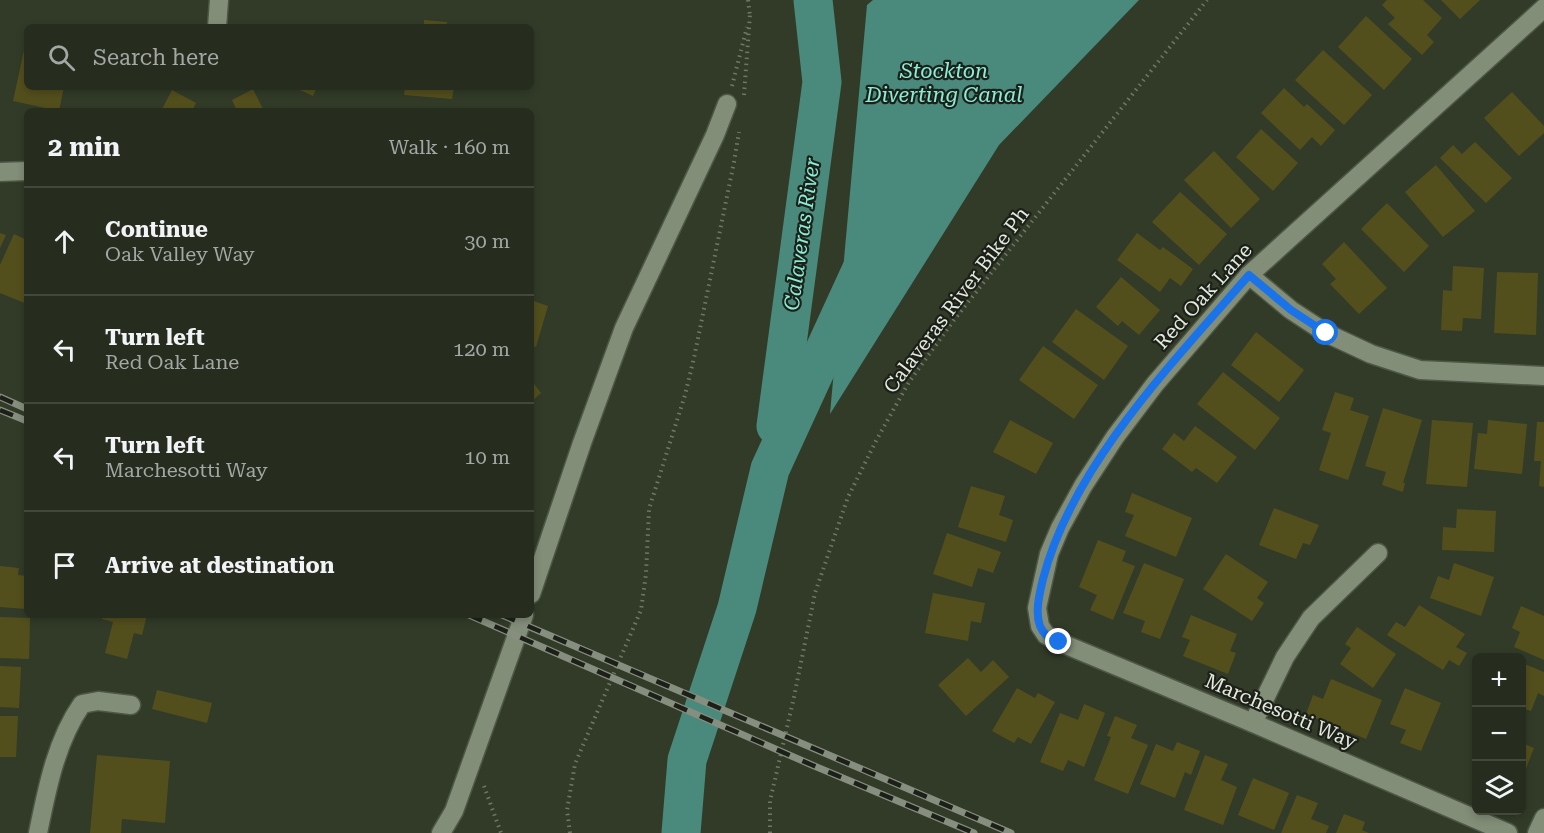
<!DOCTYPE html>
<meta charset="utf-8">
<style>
body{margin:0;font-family:"Roboto Serif",serif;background:#32382b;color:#f1f3f6}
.controls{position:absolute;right:18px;bottom:18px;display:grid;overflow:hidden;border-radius:9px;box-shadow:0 3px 9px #0003}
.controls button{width:54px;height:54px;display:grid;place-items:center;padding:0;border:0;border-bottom:2px solid #42483c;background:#262c1e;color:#f1f3f6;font:30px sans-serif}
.stop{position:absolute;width:18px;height:18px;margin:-14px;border:4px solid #1a73e8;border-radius:50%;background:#fff}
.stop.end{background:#1a73e8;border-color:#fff;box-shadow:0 2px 6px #0008}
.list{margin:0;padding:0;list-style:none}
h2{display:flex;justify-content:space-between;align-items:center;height:78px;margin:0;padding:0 24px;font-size:26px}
h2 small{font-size:20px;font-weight:400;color:#a4a7a4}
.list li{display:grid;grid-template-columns:39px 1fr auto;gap:18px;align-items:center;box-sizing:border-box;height:108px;padding:0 24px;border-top:2px solid #42483c}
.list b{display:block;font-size:22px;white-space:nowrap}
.list p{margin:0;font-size:20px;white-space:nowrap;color:#a4a7a4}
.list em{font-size:20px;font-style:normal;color:#a4a7a4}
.icon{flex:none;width:33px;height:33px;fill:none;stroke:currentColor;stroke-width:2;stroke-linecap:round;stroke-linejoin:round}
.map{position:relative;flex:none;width:1544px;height:833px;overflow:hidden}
.search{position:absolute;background:#262c1e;box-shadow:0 3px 9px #0003;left:24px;top:24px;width:510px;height:66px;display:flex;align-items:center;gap:15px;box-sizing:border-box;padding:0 21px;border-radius:9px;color:#a4a7a4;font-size:22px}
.panel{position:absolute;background:#262c1e;box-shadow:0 3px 9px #0003;left:24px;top:108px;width:510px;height:510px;border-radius:9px}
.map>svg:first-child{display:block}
.water{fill:#4a8a7c}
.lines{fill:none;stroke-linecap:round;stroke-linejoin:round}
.river{stroke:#4a8a7c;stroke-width:39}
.building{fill:#534f1d}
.minor-casing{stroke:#4e5646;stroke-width:21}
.path{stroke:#6f7867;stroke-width:4;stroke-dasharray:1.5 4.5;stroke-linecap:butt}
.minor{stroke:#838e78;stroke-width:18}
.rail-casing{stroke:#868e7f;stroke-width:7}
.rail{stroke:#1c2018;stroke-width:4.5;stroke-dasharray:14;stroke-linecap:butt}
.route{stroke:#1a73e8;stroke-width:8}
.labels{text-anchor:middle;stroke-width:4.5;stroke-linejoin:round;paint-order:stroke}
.street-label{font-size:20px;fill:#e3eade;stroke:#1c2018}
.water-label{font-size:21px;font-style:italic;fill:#89eed8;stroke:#1c2018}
</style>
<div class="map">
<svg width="1544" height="833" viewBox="0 0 1544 833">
<rect width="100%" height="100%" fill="#323b28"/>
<path class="water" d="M873,0H1139L999,145L830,414L867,5Z"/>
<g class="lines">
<g class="river">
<path d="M776,426L822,82L813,0"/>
<path d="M681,833L687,760L737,608L770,469L861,271"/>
</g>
</g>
<g class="building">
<path d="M1387,0H1423L1442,18L1427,35L1434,42L1422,55L1388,24L1395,18L1382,5Z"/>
<path d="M1441,0H1480L1460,19Z"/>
<path d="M1366,16L1412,59L1384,90L1338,47Z"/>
<path d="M424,20L447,22L446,27H424Z"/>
<path d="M26,41L27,87H64L59,111L13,101Z"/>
<path d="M1323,50L1372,95L1344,125L1295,80Z"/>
<path d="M293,87H317L313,96Z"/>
<path d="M405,87H454L452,99L404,95Z"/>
<path d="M1284,88L1304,107L1307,104L1335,130L1321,146L1312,137L1300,150L1261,113Z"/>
<path d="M253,89L264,111H237L232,100Z"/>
<path d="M172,90L196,103L192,111H161Z"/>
<path d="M1512,92L1544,126V133L1519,156L1484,118Z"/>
<path d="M1261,129L1298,163L1273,191L1236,157Z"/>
<path d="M1475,142L1512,178L1486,203L1440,158L1453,145L1462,154Z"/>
<path d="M1214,151L1260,199L1231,228L1184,180Z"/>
<path d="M1436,165L1475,211L1443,237L1405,192Z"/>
<path d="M1180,192L1227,234L1199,265L1152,222Z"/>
<path d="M1387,203L1429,246L1404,272L1361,229Z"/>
<path d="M0,233L6,235L0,248Z"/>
<path d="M1137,233L1160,250L1163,247L1193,269L1181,286L1170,278L1160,292L1117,260Z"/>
<path d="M14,234L27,240V304L0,293V265Z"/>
<path d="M1344,242L1387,288L1359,314L1330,284L1336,279L1322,264Z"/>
<path d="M1453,266L1484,268L1481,319L1463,318L1462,331L1441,330L1443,290L1452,291Z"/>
<path d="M1497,272L1538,273L1536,335L1494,333Z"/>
<path d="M1121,277L1160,310L1139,335L1122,321L1118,326L1096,307Z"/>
<path d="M531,300L548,306L536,347L531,345Z"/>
<path d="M1076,309L1128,346L1104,380L1052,342Z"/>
<path d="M1256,332L1304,370L1279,402L1231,365Z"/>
<path d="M1043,346L1098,385L1074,419L1019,380Z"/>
<path d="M1223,372L1280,418L1255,450L1197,404Z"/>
<path d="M531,380L541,393L531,402Z"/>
<path d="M1335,392L1354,398L1350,410L1369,416L1348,480L1319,470L1331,433L1322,430Z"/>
<path d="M1383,408L1422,420L1403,483H1405L1403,492L1382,485L1386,472L1365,466Z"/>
<path d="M1010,420L1053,443L1036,474L993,452Z"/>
<path d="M1432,420L1473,423L1467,487L1426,484Z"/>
<path d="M1488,420L1527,424L1522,474L1474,469L1478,433L1487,434Z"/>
<path d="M1537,422H1544V487L1539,486L1541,461H1534Z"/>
<path d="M1195,426L1237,457L1217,483L1196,468L1192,472L1162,449L1174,433L1184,441Z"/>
<path d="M971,486L1005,496L999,515L1013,520L1006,542L958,527Z"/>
<path d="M1132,493L1192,518L1176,557L1125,536L1134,515L1125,512Z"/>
<path d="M1274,508L1319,525L1310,545L1303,543L1296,559L1259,545Z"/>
<path d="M1457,509L1496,511L1494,552L1442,550L1443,527L1456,528Z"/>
<path d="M947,533L1001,552L993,573L978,568L972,587L933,574Z"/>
<path d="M1098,540L1126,551L1122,561L1135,566L1113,620L1090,610L1097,595L1079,587Z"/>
<path d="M1226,554L1268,582L1257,598L1264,603L1252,621L1203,589Z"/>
<path d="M1144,563L1184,579L1160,639L1141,632L1145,621L1123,613Z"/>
<path d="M1454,563L1494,577L1481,616L1430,598L1438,576L1449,580Z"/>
<path d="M0,566L19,568L18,575L27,576L26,609L0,607Z"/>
<path d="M933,593L985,603L981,623L971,621L968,641L925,633Z"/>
<path d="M1419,605L1465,634L1456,647L1467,653L1459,666L1449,660L1443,670L1387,635L1396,622L1405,627Z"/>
<path d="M1521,606L1544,616V660L1514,647L1520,632L1512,628Z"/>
<path d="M103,615H147L142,635L134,633L127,659L105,653L113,622L102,619Z"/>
<path d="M1191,615L1237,634L1230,651L1236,653L1228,674L1183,656L1190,640L1182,637Z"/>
<path d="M0,617L30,618L29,659L0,658Z"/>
<path d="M1357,627L1396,654L1373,688L1340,664L1351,648L1345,644Z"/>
<path d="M968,658L981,672L993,660L1009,677L966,716L938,685Z"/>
<path d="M1522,663L1544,672V696L1538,693L1531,711L1522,708Z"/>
<path d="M0,666L21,667L19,708L0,707Z"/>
<path d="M1331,679L1382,700L1366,739L1306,714L1313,695L1323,699Z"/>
<path d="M1017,688L1035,698L1038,693L1055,702L1031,744L1018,737L1014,743L992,731Z"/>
<path d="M1405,688L1441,703L1421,751L1400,743L1406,730L1390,724Z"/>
<path d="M157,690L212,703L207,723L152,709Z"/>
<path d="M1084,704L1105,713L1084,767L1068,760L1063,771L1040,762L1060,713L1078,720Z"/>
<path d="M0,716H18L16,757H0Z"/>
<path d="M1115,716L1137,725L1131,738L1148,745L1128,794L1094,780L1111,737L1107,736Z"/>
<path d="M1177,742L1200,751L1191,775L1185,772L1175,798L1140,784L1156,744L1173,751Z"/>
<path d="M1522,743L1534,748L1522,779Z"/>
<path d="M97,755L170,761L165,823L122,819L121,833H90Z"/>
<path d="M1205,755L1228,764L1221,780L1237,787L1223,825L1184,810Z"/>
<path d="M1253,778L1289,793L1274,830L1238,815Z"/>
<path d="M1297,795L1318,803L1311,819L1329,826L1326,833H1281Z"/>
<path d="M1344,814L1365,822L1362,830L1369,833H1336Z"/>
</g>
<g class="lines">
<defs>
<g id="minor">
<path d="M217,27L219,0"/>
<path d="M0,172L27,171"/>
<path d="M1249,275L1291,310L1326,333L1371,354L1420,370L1544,376"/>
<path d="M531,594L582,443L624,328L715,135L727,104"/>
<path d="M1253,723L1285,657L1311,618L1378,553"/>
<path d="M38,833C47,789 56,741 82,704L98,701L131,705"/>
<path d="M441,833L454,811L524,615"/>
<path d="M1508,833L1253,723L1059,642L1046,635L1040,626L1037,608L1049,554L1060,528L1083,486L1115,437L1155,384L1249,275L1544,8"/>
<path d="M1537,833L1544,818"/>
</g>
</defs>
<use href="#minor" class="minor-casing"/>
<g class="path">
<path d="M748,0L750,16"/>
<path d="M732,86L747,27"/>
<path d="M744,95L750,15"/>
<path d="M484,786L501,833"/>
<path d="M570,833L567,810L575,764L641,610L646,574L649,509L685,395L694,358L734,162L739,132"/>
<path d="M770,833V801L794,697L815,593L848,497L877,439L909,382L954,320L1207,0"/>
</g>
<use href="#minor" class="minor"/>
<defs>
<g id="rail">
<path d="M0,397L27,409"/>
<path d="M0,410L27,421"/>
<path d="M469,615L812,765L974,833"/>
<path d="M502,615L1011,833"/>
</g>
</defs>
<use href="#rail" class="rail-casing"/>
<use href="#rail" class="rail"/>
</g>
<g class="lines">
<path class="route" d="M1059,642C1055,640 1049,638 1046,635C1032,622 1039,595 1043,579C1072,466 1174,361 1249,275L1291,310L1326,333"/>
</g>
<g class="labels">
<g class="street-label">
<text transform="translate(1203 296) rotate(-48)" y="7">Red Oak Lane</text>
<text transform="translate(956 300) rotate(-53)" y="7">Calaveras River Bike Ph</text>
<text transform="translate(1281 711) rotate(23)" y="7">Marchesotti Way</text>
</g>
<g class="water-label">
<text x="944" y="78">Stockton<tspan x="944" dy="24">Diverting Canal</tspan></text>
<text transform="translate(802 234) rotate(-82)" y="7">Calaveras River</text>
</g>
</g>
</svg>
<div class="controls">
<button>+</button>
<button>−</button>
<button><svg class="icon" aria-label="layers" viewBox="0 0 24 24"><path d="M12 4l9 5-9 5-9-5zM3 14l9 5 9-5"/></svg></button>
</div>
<div class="stop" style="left:1326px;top:333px"></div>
<div class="stop end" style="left:1059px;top:642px"></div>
<div class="search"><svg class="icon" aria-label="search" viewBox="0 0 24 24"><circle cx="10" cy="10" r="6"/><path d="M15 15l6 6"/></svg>Search here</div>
<section class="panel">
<h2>2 min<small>Walk · 160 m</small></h2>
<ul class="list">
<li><svg class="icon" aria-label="ahead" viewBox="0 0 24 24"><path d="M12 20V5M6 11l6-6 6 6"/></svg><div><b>Continue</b><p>Oak Valley Way</p></div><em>30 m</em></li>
<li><svg class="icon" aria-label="left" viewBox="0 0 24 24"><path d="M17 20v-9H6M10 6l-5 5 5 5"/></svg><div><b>Turn left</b><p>Red Oak Lane</p></div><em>120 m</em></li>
<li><svg class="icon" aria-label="left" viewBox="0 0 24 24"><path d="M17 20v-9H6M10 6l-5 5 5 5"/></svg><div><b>Turn left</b><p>Marchesotti Way</p></div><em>10 m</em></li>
<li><svg class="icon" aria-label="arrive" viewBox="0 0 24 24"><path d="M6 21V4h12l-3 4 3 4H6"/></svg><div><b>Arrive at destination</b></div></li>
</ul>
</section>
</div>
